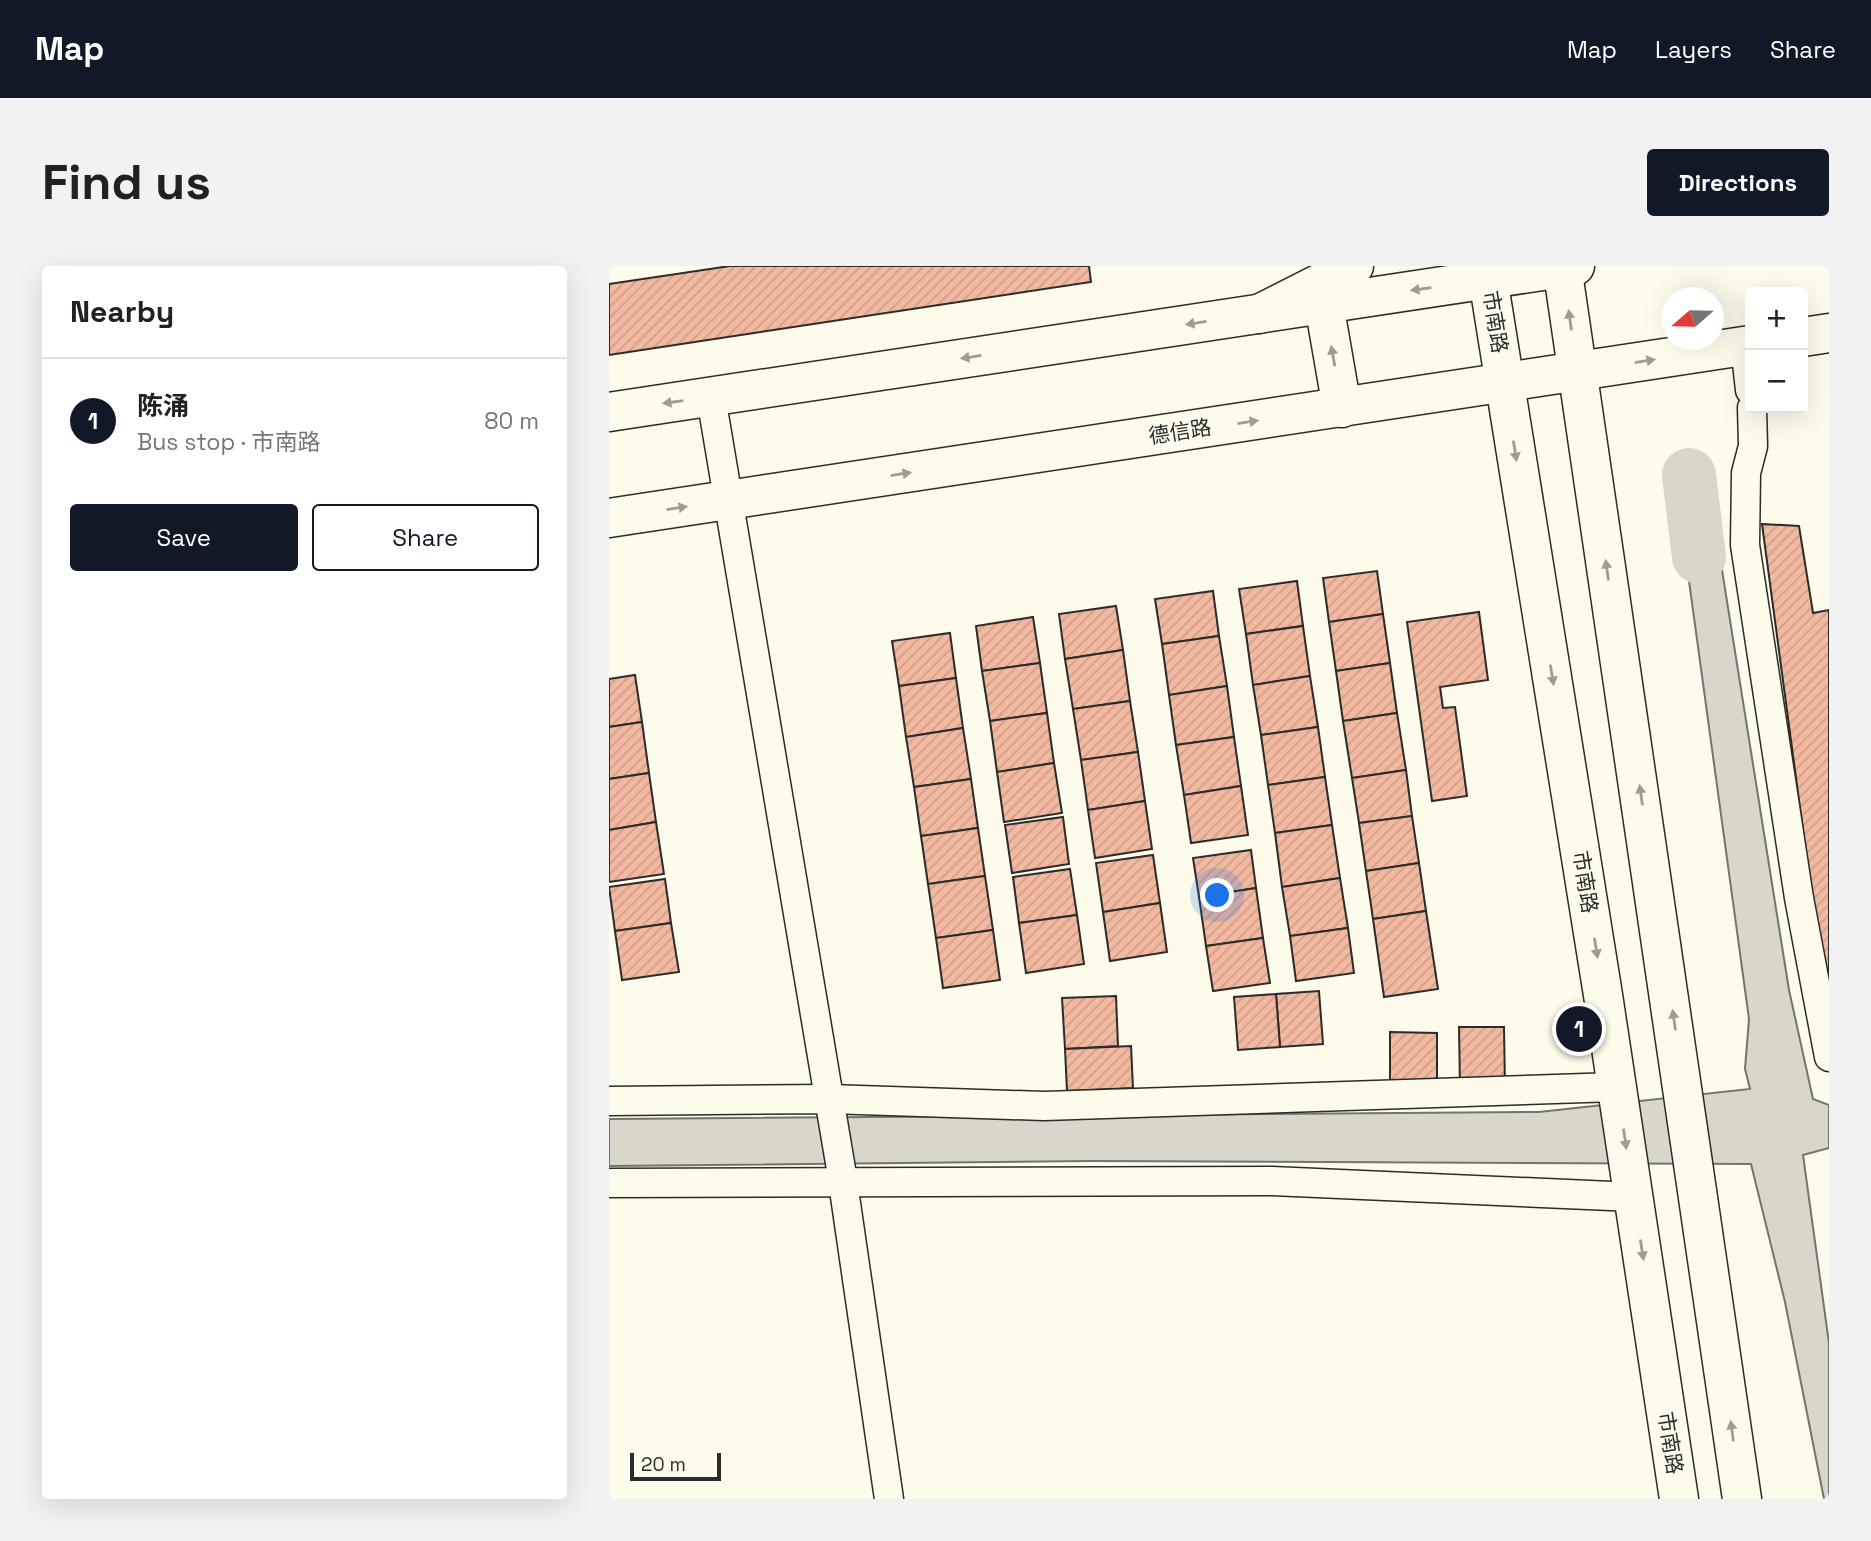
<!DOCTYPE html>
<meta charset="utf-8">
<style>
body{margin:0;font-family:"Space Grotesk","Noto Sans SC",sans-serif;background:#f2f2f2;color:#202124}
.controls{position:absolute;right:21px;top:21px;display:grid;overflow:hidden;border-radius:7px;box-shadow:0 7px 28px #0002}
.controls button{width:63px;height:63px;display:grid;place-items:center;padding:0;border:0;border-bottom:2px solid #e0e0e0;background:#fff;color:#202124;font:35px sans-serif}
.compass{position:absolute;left:1052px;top:21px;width:63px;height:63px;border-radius:50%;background:#fff;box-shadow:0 7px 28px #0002;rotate:250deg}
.scale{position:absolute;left:21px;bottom:18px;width:91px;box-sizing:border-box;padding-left:7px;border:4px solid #2b2b2b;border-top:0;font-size:19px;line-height:24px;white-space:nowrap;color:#2b2b2b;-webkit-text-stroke:5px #fdfbea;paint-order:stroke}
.you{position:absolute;left:609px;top:630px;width:24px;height:24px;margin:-18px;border:5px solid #fff;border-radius:50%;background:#1a73e8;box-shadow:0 0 0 10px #1a73e833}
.badge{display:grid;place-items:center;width:46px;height:46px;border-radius:50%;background:#111827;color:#fff;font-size:23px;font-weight:700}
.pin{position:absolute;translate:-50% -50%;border:4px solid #fff;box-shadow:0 2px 7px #0006}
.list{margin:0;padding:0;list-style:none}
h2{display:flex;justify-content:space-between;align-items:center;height:91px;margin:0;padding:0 28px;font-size:30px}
h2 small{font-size:23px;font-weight:400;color:#757577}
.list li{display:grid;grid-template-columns:46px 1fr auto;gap:21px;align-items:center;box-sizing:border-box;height:126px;padding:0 28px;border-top:2px solid #e0e0e0}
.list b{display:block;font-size:26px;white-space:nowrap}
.list p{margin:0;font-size:23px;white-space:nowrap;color:#757577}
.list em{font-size:23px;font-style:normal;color:#757577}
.actions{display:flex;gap:14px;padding:21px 28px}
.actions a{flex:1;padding:16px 0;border:2px solid #111827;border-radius:7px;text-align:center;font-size:24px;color:#111827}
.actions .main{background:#111827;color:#fff}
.map{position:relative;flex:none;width:1220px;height:1233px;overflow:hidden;border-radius:7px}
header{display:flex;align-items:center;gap:42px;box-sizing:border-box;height:98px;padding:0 35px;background:#111827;color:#fff}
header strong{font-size:33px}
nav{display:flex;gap:38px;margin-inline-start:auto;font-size:24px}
.intro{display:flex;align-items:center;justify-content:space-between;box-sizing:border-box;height:168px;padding:0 42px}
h1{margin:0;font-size:49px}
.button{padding:18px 32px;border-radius:7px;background:#111827;color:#fff;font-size:24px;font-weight:700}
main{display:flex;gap:42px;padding:0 42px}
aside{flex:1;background:#fff;border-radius:7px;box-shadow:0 7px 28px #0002}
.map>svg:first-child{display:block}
.water{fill:#d8d7c9;stroke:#74746e;stroke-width:2}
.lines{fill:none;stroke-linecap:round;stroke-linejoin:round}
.river{stroke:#d8d7c9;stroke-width:54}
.building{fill:url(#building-hatch);stroke:#2b2b2b;stroke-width:2}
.street-casing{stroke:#2b2b2b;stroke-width:31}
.secondary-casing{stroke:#2b2b2b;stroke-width:41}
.highway-casing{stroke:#2b2b2b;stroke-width:41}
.street{stroke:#fdfbea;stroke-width:28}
.secondary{stroke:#fdfbea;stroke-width:38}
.highway{stroke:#fdfbea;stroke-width:38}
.oneway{fill:#9e9d94}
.labels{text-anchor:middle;stroke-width:5;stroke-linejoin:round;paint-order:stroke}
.street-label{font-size:21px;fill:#2b2b2b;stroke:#fdfbea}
</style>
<header>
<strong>Map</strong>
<nav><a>Map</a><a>Layers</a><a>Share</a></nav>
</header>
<div class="intro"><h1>Find us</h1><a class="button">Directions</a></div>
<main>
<aside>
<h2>Nearby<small></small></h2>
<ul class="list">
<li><span class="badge">1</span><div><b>陈涌</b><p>Bus stop · 市南路</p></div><em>80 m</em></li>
</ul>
<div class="actions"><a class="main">Save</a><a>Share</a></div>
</aside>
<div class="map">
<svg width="1220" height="1233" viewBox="0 0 1220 1233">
<defs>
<pattern id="building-hatch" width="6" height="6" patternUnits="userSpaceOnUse" patternTransform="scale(1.75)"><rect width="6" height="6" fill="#f2b8a0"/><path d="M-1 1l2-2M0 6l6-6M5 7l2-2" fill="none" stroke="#d09e8a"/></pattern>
</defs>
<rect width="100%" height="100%" fill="#fdfbea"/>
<path class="water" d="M1080,217L1102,235L1180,724L1204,833L1220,839V882L1194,889L1220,1077V1233H1215L1176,1036L1142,898L483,895L0,900V853L930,846L1141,823L1136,803L1140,753L1070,242Z"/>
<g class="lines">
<path class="river" d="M1080,209L1090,291"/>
</g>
<g class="building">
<path d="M121,0H480L482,16L0,89V18Z"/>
<path d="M1153,258L1190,260L1204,347L1220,344V758Z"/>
<path d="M768,305L774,348L720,356L714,312Z"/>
<path d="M688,315L694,360L637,368L630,323Z"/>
<path d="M604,325L610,370L553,378L546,333Z"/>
<path d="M507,340L514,384L456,393L450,348Z"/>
<path d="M870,346L879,414L831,421L834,442L846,441L858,530L823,535L798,356Z"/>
<path d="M774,348L781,397L727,405L720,356Z"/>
<path d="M424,351L431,397L373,405L367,360Z"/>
<path d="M694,360L701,410L644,419L637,368Z"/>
<path d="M341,367L347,412L290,420L283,375Z"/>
<path d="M610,370L618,420L560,429L553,378Z"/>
<path d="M514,384L521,435L464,443L456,393Z"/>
<path d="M431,397L438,447L381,455L373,405Z"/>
<path d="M781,397L788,447L734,455L727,405Z"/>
<path d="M26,409L33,456L0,461V413Z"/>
<path d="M701,410L709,461L652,469L644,419Z"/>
<path d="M347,412L354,462L297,471L290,420Z"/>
<path d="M618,420L625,471L567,479L560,429Z"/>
<path d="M521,435L529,486L472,494L464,443Z"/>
<path d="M438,447L445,497L388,506L381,455Z"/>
<path d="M788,447L797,504L743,512L734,455Z"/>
<path d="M33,456L40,507L0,513V461Z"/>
<path d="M709,461L716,511L659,519L652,469Z"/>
<path d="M354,462L362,513L305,521L297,471Z"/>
<path d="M625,471L632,520L575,529L567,479Z"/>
<path d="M529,486L536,535L479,544L472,494Z"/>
<path d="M445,497L453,547L395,556L388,506Z"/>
<path d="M797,504L803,550L750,557L743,512Z"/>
<path d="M40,507L47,556L0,564V513Z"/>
<path d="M716,511L723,559L666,567L659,519Z"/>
<path d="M362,513L369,562L312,570L305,521Z"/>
<path d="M632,520L639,569L582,577L575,529Z"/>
<path d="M536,535L543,583L486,592L479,544Z"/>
<path d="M803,550L810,597L757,605L750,557Z"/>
<path d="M454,551L460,598L403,607L396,559Z"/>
<path d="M47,556L55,608L0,616V564Z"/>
<path d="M723,559L731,612L673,621L666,567Z"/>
<path d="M369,562L376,610L319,618L312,570Z"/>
<path d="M642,584L647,622L590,631L584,592Z"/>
<path d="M544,589L551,637L494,646L487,597Z"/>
<path d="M810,597L817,645L764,653L757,605Z"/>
<path d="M461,603L468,649L410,657L404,611Z"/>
<path d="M376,610L384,664L327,672L319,618Z"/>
<path d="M731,612L739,662L681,670L673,621Z"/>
<path d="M56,613L62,657L6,665L0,621Z"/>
<path d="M647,622L654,672L597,680L590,631Z"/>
<path d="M551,637L558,686L501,695L494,646Z"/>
<path d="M817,645L829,723L775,731L764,653Z"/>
<path d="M468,649L475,698L417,707L410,657Z"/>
<path d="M62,657L70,706L13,714L6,665Z"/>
<path d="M739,662L745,707L687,715L681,670Z"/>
<path d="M384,664L391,714L334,722L327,672Z"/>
<path d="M654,672L661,717L604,725L597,680Z"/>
<path d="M710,725L714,778L671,781L667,728Z"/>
<path d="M667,728L671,781L629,784L625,731Z"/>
<path d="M507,730L509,780L456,783L453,732Z"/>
<path d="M850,761H895L896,822H851Z"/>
<path d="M781,766L828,767V820L781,819Z"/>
<path d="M522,780L524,822L458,825L456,783Z"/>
</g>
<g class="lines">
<defs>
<g id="street">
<path d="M1136,79L1141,124"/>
<path d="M102,131L232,903L280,1233"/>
<path d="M1143,142L1144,180L1137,207L1136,279L1190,632L1220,791"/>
<path d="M0,835L220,833L435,840L1007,821"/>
<path d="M0,917L663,915L1025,931"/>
</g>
<g id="secondary">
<path d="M715,38L733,142"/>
<path d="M1194,71L1220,67"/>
<path d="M0,146L966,0"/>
<path d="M0,252L1141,79"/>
</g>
<g id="highway">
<path d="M877,0L994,729L1070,1233"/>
<path d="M953,0L1133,1233"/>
<path d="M650,48L745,0"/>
</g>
</defs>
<use href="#street" class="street-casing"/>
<use href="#secondary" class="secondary-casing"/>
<use href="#highway" class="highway-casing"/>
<use href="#street" class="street"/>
<use href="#secondary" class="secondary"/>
<use href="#highway" class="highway"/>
</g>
<defs><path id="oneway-solid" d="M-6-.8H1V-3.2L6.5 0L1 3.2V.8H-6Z" transform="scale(1.75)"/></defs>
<g class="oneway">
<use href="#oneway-solid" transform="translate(812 23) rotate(172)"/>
<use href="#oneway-solid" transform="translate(961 54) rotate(-98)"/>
<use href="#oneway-solid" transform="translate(587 57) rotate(171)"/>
<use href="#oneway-solid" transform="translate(724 90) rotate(-100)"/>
<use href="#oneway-solid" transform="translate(362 91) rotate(171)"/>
<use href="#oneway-solid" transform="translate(1036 95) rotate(-9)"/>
<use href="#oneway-solid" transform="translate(64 136) rotate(172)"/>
<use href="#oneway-solid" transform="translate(639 156) rotate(-9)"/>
<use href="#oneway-solid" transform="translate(906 185) rotate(81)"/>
<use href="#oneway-solid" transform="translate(292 208) rotate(-9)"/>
<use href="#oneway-solid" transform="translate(68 242) rotate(-9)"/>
<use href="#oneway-solid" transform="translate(998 304) rotate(-98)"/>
<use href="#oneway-solid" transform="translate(943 409) rotate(81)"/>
<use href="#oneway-solid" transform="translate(1032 529) rotate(-98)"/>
<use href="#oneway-solid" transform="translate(987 682) rotate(81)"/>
<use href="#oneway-solid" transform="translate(1065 754) rotate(-98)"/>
<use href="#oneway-solid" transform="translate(1016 873) rotate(82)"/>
<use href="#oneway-solid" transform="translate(1033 984) rotate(81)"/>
<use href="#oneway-solid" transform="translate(1123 1165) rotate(-98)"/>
</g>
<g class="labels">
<g class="street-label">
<text transform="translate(886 56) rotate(81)" y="7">市南路</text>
<text transform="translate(571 166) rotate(-9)" y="7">德信路</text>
<text transform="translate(976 616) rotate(81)" y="7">市南路</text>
<text transform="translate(1061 1177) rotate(81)" y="7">市南路</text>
</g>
</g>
</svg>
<div class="controls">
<button>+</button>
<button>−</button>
</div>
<svg class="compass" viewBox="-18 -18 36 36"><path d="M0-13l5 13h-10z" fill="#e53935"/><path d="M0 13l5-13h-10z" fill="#757577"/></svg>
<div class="scale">20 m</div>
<div class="you"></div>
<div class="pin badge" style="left:970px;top:763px">1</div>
</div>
</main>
